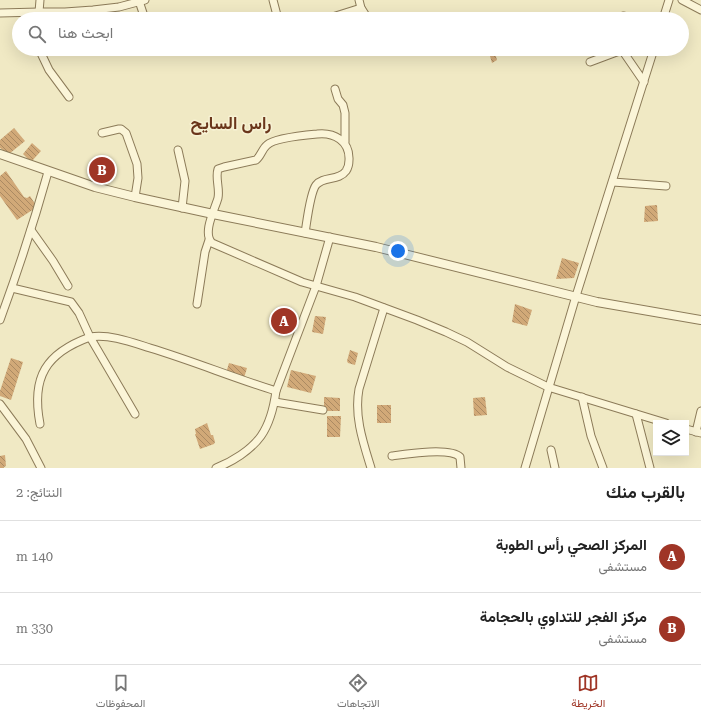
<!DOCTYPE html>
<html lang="ar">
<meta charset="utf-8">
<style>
body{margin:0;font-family:"Roboto Serif",Vazirmatn,serif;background:#f6f6f6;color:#222;direction:rtl}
.controls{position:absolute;right:12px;bottom:12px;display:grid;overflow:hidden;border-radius:0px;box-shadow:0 4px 16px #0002}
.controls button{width:36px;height:36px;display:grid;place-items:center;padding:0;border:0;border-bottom:1px solid #e0e0e0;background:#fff;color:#222;font:20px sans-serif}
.you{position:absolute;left:398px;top:251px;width:14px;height:14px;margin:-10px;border:3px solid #fff;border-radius:50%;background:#1a73e8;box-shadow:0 0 0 6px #1a73e833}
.badge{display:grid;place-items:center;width:26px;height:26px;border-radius:50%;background:#9f3526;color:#fff;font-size:13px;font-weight:700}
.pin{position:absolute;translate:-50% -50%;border:2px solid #fff;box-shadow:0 1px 4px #0006}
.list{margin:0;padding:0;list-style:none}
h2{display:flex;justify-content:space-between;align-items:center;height:52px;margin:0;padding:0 16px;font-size:17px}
h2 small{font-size:13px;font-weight:400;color:#767676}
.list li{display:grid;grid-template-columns:26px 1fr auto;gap:12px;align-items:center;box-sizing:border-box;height:72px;padding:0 16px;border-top:1px solid #e0e0e0}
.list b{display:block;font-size:15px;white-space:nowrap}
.list p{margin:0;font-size:13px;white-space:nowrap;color:#767676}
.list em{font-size:13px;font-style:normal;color:#767676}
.icon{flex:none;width:22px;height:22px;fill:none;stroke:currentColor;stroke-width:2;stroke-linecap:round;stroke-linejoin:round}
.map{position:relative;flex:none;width:701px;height:468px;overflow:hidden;direction:ltr}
.search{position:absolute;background:#fff;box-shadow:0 4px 16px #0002;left:12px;right:12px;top:12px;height:44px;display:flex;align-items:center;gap:10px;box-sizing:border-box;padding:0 14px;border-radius:22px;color:#767676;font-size:15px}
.sheet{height:196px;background:#fff}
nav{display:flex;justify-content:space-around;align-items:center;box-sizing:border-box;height:56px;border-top:1px solid #e0e0e0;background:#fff;font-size:11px;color:#767676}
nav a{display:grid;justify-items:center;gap:2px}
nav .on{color:#9f3526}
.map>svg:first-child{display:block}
.building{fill:url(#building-back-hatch)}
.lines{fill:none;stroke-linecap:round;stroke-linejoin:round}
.minor-casing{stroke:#8c7b59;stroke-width:9}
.tertiary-casing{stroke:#8c7b59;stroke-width:10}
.minor{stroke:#fbf5d8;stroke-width:7}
.tertiary{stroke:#fbf5d8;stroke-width:8}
.labels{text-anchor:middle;stroke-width:3;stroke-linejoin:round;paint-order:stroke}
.district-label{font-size:17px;font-weight:bold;fill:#6a361b;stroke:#f7f2d4}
</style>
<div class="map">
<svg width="701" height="468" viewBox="0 0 701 468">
<defs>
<pattern id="building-back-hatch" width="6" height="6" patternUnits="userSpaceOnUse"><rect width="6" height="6" fill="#d1a978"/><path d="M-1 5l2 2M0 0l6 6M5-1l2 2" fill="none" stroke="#ab8a62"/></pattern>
</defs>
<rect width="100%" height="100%" fill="#f0e9c4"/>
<g class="building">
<path d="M488,49H496L497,52L495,53L497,60L492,63Z"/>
<path d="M14,128L25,141L9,154L0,148V140Z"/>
<path d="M32,143L41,151L31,162L23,154Z"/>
<path d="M6,171L24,197L27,198L30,196L37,207L17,220L0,196V176Z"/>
<path d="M657,205L658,221L644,222L645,206Z"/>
<path d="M562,258L579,263L574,278L556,279Z"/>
<path d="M515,304L532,310L527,326L512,322Z"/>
<path d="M315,316L326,317L323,334L312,332Z"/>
<path d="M350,350L358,353L355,365L348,363L347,361Z"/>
<path d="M11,358L23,362L11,400L0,396V391Z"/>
<path d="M229,363L247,368L244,378L226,373Z"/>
<path d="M291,370L316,376L311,393L287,387Z"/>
<path d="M324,397L340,398V411H324Z"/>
<path d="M485,397L487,415L474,416L473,398Z"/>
<rect x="377" y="405" width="14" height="18"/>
<path d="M327,416H341L340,437H327Z"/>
<path d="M207,423L211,435H213L215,442L214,444L200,449L195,434H196L195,429Z"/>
<path d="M5,455L6,466L4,467V468H0V456Z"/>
</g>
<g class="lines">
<defs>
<g id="minor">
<path d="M273,0L278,19"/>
<path d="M359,0L361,8L368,19"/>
<path d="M682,0L701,10"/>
<path d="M139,1L145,19"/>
<path d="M39,12L40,0"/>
<path d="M0,13L39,12H65L93,10L119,7L145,0"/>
<path d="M623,16L636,19"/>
<path d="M326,19L361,8"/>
<path d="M663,19L669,0"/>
<path d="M39,49L49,70L69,97"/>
<path d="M155,49L157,51L174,49"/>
<path d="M289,49V50"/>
<path d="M590,62L622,50L644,82"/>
<path d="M335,89L338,99L343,105L345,113V142"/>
<path d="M102,133L119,129H121L126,133L137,164L138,178L135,197"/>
<path d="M178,150L185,181L182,208"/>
<path d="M613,182L666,186"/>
<path d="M31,230L53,261L68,286"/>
<path d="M305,233C307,221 310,193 316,185C323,176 339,181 346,171C348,168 349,164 349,160C350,141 334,132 317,134C306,135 274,138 267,145C262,149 261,156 256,160L224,167L218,169C215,178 220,188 218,198C215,209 202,233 212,243L302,282L355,297L417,320L446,332L467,342L507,367L548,387L666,423"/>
<path d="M12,288L71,302L79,313L90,337C110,334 131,342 150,348C193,361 234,378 276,391"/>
<path d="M197,304L205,252L209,240"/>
<path d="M0,320C18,271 34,222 48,172"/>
<path d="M582,397L591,436L603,468"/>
<path d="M275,402L323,410"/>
<path d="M0,404L26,439L41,468"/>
<path d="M636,414L650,468"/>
<path d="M40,424C31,377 46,353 90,337L135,414"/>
<path d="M686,429L701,433"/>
<path d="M696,432L701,411"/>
<path d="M551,450L555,468"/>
<path d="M392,456C406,454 450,447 460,457L461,468"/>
<path d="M216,468C232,462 251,450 261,436C270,423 274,406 276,391L316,286L330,237"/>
<path d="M371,468C363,442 354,416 359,389L384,308"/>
<path d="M525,468L576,296L654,49"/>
</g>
<path id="tertiary" d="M0,154L95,187L135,197L213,214L376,247L597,302L701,320"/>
</defs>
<use href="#minor" class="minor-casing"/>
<use href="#tertiary" class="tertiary-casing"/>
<use href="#minor" class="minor"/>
<use href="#tertiary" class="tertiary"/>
</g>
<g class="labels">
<g class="district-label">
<text x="231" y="129">راس السايح</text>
</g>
</g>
</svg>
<div class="controls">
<button><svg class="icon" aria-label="layers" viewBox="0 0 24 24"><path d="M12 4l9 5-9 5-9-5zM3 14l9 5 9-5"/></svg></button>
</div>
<div class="you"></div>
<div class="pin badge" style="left:284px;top:321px">A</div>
<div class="pin badge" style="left:102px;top:170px">B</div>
<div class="search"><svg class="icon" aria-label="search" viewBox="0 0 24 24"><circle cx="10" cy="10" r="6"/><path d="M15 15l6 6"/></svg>ابحث هنا</div>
</div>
<section class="sheet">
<h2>بالقرب منك<small>النتائج: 2</small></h2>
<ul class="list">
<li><span class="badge">A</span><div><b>المركز الصحي رأس الطوبة</b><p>مستشفى</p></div><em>140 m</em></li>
<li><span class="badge">B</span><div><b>مركز الفجر للتداوي بالحجامة</b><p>مستشفى</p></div><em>330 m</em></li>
</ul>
</section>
<nav>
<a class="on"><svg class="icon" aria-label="map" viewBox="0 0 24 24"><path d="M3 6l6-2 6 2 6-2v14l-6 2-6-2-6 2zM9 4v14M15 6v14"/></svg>الخريطة</a>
<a><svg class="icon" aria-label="directions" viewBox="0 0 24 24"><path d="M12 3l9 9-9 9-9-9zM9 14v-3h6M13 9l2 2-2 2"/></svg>الاتجاهات</a>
<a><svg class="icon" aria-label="saved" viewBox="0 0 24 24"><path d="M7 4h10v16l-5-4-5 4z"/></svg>المحفوظات</a>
</nav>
